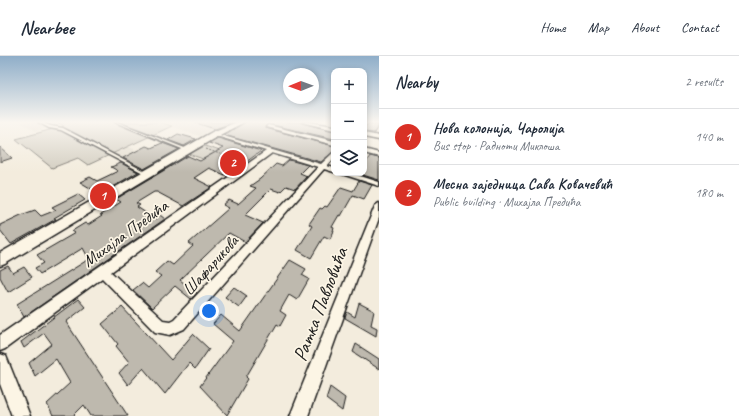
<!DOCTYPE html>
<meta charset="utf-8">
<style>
body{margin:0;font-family:Caveat,sans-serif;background:#f6f6f7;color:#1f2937}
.controls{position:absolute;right:12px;top:12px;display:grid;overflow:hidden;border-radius:8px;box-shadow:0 2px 6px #0003}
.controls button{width:36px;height:36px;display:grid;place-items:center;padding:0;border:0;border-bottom:1px solid #e0e1e3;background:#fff;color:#1f2937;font:20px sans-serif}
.compass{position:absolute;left:283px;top:12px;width:36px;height:36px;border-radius:50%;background:#fff;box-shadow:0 2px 6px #0003;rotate:269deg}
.you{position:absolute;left:209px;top:255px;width:14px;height:14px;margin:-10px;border:3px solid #fff;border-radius:50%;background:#1a73e8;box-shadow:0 0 0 6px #1a73e833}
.badge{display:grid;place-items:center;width:26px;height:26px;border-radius:50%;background:#d93025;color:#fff;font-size:13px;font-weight:700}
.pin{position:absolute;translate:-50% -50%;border:2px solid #fff;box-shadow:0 1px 4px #0006}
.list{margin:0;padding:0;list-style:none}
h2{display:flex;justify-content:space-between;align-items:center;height:52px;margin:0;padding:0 16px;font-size:17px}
h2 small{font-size:13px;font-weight:400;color:#747a83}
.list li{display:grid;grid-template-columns:26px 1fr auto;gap:12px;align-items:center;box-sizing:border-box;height:56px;padding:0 16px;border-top:1px solid #e0e1e3}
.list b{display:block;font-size:15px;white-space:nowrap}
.list p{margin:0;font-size:13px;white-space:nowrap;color:#747a83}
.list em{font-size:13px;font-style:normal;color:#747a83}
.icon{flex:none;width:22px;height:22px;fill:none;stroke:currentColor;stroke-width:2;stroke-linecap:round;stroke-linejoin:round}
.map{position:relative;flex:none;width:379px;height:360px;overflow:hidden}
header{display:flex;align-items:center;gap:24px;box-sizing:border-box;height:56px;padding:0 20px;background:#fff;border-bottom:1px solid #e0e1e3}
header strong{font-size:19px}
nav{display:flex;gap:22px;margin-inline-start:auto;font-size:14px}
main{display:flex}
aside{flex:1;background:#fff}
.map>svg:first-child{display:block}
.built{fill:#e3ddcf}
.green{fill:#d3cec1;stroke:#78756e}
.building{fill:#beb9ae;stroke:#1c1c1c}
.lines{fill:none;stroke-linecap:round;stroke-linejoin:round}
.lane-casing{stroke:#1c1c1c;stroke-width:3}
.street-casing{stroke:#1c1c1c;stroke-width:3}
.secondary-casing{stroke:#1c1c1c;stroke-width:3}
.path{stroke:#1c1c1c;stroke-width:1;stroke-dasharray:2 1.5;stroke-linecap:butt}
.lane{fill:#fcf5e5;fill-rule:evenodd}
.street{fill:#fcf5e5;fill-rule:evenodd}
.secondary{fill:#fcf5e5;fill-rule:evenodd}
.labels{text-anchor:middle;stroke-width:3.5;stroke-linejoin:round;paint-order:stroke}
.street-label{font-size:17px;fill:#1c1c1c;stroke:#fcf5e5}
.near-street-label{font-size:20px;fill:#1c1c1c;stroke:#fcf5e5}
</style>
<header>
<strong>Nearbee</strong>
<nav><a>Home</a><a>Map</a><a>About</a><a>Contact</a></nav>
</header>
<main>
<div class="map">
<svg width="379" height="360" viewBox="0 0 379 360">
<rect width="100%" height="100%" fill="#f3ecdd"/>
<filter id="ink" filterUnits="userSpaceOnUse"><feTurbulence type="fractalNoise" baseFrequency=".025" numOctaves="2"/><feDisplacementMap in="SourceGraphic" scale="8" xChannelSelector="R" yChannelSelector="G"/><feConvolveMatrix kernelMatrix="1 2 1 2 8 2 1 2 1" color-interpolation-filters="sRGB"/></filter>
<g filter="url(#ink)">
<g class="built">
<path d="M20,66H57H55L60,69L36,75Z"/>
<path d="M159,66H187L214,73L200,80Z"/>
<path d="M127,90L148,99L144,102L156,107L143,114L109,98Z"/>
</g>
<g class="green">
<path d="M57,66H159L172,70L88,109L78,102L52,112L16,83L64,70Z"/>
<path d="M205,90L232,99L228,102L213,97L203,103L189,98Z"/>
</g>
<g class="building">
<path d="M196,66H234L215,73L196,67Z"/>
<path d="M245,66H301L302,67L334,75V83L268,68L265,71L266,72L334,90V95L321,106L224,79Z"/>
<path d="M369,67L379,69L374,77L364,76V72Z"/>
<path d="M178,78L196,83L184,90L168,84Z"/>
<path d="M218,82L261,95L227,120L209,112L194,122L212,131L183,150L157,136H154L136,147L140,149L137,151L155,163L160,159L165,163L24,261L17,248L89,203L83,192L40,218L35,212L44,207L37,199L75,177L72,175L85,167L88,169L102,160L100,159L121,146L116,143L188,100L200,105L223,92L209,87Z"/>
<path d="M162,87L179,93L144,113L123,102L146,90L151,92Z"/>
<path d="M0,91L12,102L0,106Z"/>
<path d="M370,100L379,102V124L363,119L364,109Z"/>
<path d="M289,104L308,109L300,117L307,120L295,133L286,130L280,136L271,133L245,159L263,167L245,186L229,177L180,224L197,237L191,243L175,230L152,252L133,234L142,227L148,232L161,220L155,216L167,205L173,209L193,190L189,187L229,152L223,149L229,144L238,148L256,132L250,130L260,123L276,108L282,110Z"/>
<path d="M121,107L138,116L100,138L80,126L90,121L97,125L118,115L111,111Z"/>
<path d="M359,125L372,129L364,143L353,139L341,160L339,159L332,171L334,172L333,175H334L330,183L324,180L311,202L297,194L312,170L309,168L320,152L322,153L325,150L327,151L341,131L353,135Z"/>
<path d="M78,138L85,144L54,162L56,163L11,188L0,174V169L21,159L35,154L41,160L56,154L52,151Z"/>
<path d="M290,204L306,213L302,219L309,223L297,244L289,239L285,246L280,255L286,259L280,270L277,268L246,321L248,323L227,359L200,330L233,285L213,268L221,259L240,275Z"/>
<path d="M8,210L13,217L24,211L32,221L8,236L0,221V214Z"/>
<path d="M234,231L247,240L239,251L225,241Z"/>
<path d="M78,243L85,251L66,266L128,360H91L84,349L73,360H53L47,348L70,327L56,303L35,320L29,307L52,288L44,277L24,292L21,286Z"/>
<path d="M359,247L374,255L371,269L377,272L376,280L345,262L347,256L355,261Z"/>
<path d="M122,251L171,304L193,278L209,293L195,313L189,307L165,338L143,312L128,329L119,317L129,306L116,290L118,288L102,268Z"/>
<path d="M356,288L379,303V313L353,296Z"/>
<path d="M330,331L345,342L342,355L326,343Z"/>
</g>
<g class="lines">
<defs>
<g id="lane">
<path d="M38,66H40L51,70L63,72L150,118L147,119L61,74L49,72Z"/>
<path d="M115,66H117L190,94L187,95Z"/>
</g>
<g id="street">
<path d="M302,66H309L334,70V74Z"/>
<path d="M369,66H379V68Z"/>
<path d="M268,69L334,85V89L266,71Z"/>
<path d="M213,77L321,108L334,96V102L327,110L334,112V116L324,113L184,273L170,279L155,276L102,222L5,293L0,295V279L266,95L213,79ZM272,97L318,111L174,263L170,265L163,264L111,216Z"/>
<path d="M364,77L379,80V84L364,81Z"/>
<path d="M364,93L379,97V101L364,97Z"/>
<path d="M339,117H351L379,126V130Z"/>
<path d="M379,147V162L308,360H290L375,150Z"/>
<path d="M0,298L6,300L30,360H12L0,328Z"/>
</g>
<path id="secondary" d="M237,66H244L218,80L5,208L0,210V197L212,76Z"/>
</defs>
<use href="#lane" class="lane-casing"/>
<use href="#street" class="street-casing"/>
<use href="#secondary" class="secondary-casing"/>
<path class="path" d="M206,93L242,106"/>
<use href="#lane" class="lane"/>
<use href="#street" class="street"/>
<use href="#secondary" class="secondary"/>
</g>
</g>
<linearGradient id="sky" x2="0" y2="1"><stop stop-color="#8faec9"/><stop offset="0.57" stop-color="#faf6f0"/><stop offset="1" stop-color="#faf6f0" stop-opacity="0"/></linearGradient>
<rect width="379" height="116" fill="url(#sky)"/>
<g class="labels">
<g class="street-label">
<text transform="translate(125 177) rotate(-36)" y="6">Михајла Предића</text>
<text transform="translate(210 209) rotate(-48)" y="6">Шафарикова</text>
</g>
<g class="near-street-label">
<text transform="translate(320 248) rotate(-69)" y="7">Ратка Павловића</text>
</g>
</g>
</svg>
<div class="controls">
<button>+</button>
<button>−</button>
<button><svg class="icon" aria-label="layers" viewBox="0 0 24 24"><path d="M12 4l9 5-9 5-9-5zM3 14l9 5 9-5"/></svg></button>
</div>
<svg class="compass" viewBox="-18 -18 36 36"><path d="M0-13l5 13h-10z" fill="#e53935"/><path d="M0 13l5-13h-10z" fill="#747a83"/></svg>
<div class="you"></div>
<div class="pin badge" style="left:103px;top:140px">1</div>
<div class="pin badge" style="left:233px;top:107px">2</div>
</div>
<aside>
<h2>Nearby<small>2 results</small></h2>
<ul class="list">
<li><span class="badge">1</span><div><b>Нова колонија, Чаролија</b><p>Bus stop · Радноти Миклоша</p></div><em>140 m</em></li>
<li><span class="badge">2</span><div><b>Месна заједница Сава Ковачевић</b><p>Public building · Михајла Предића</p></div><em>180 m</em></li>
</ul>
</aside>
</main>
